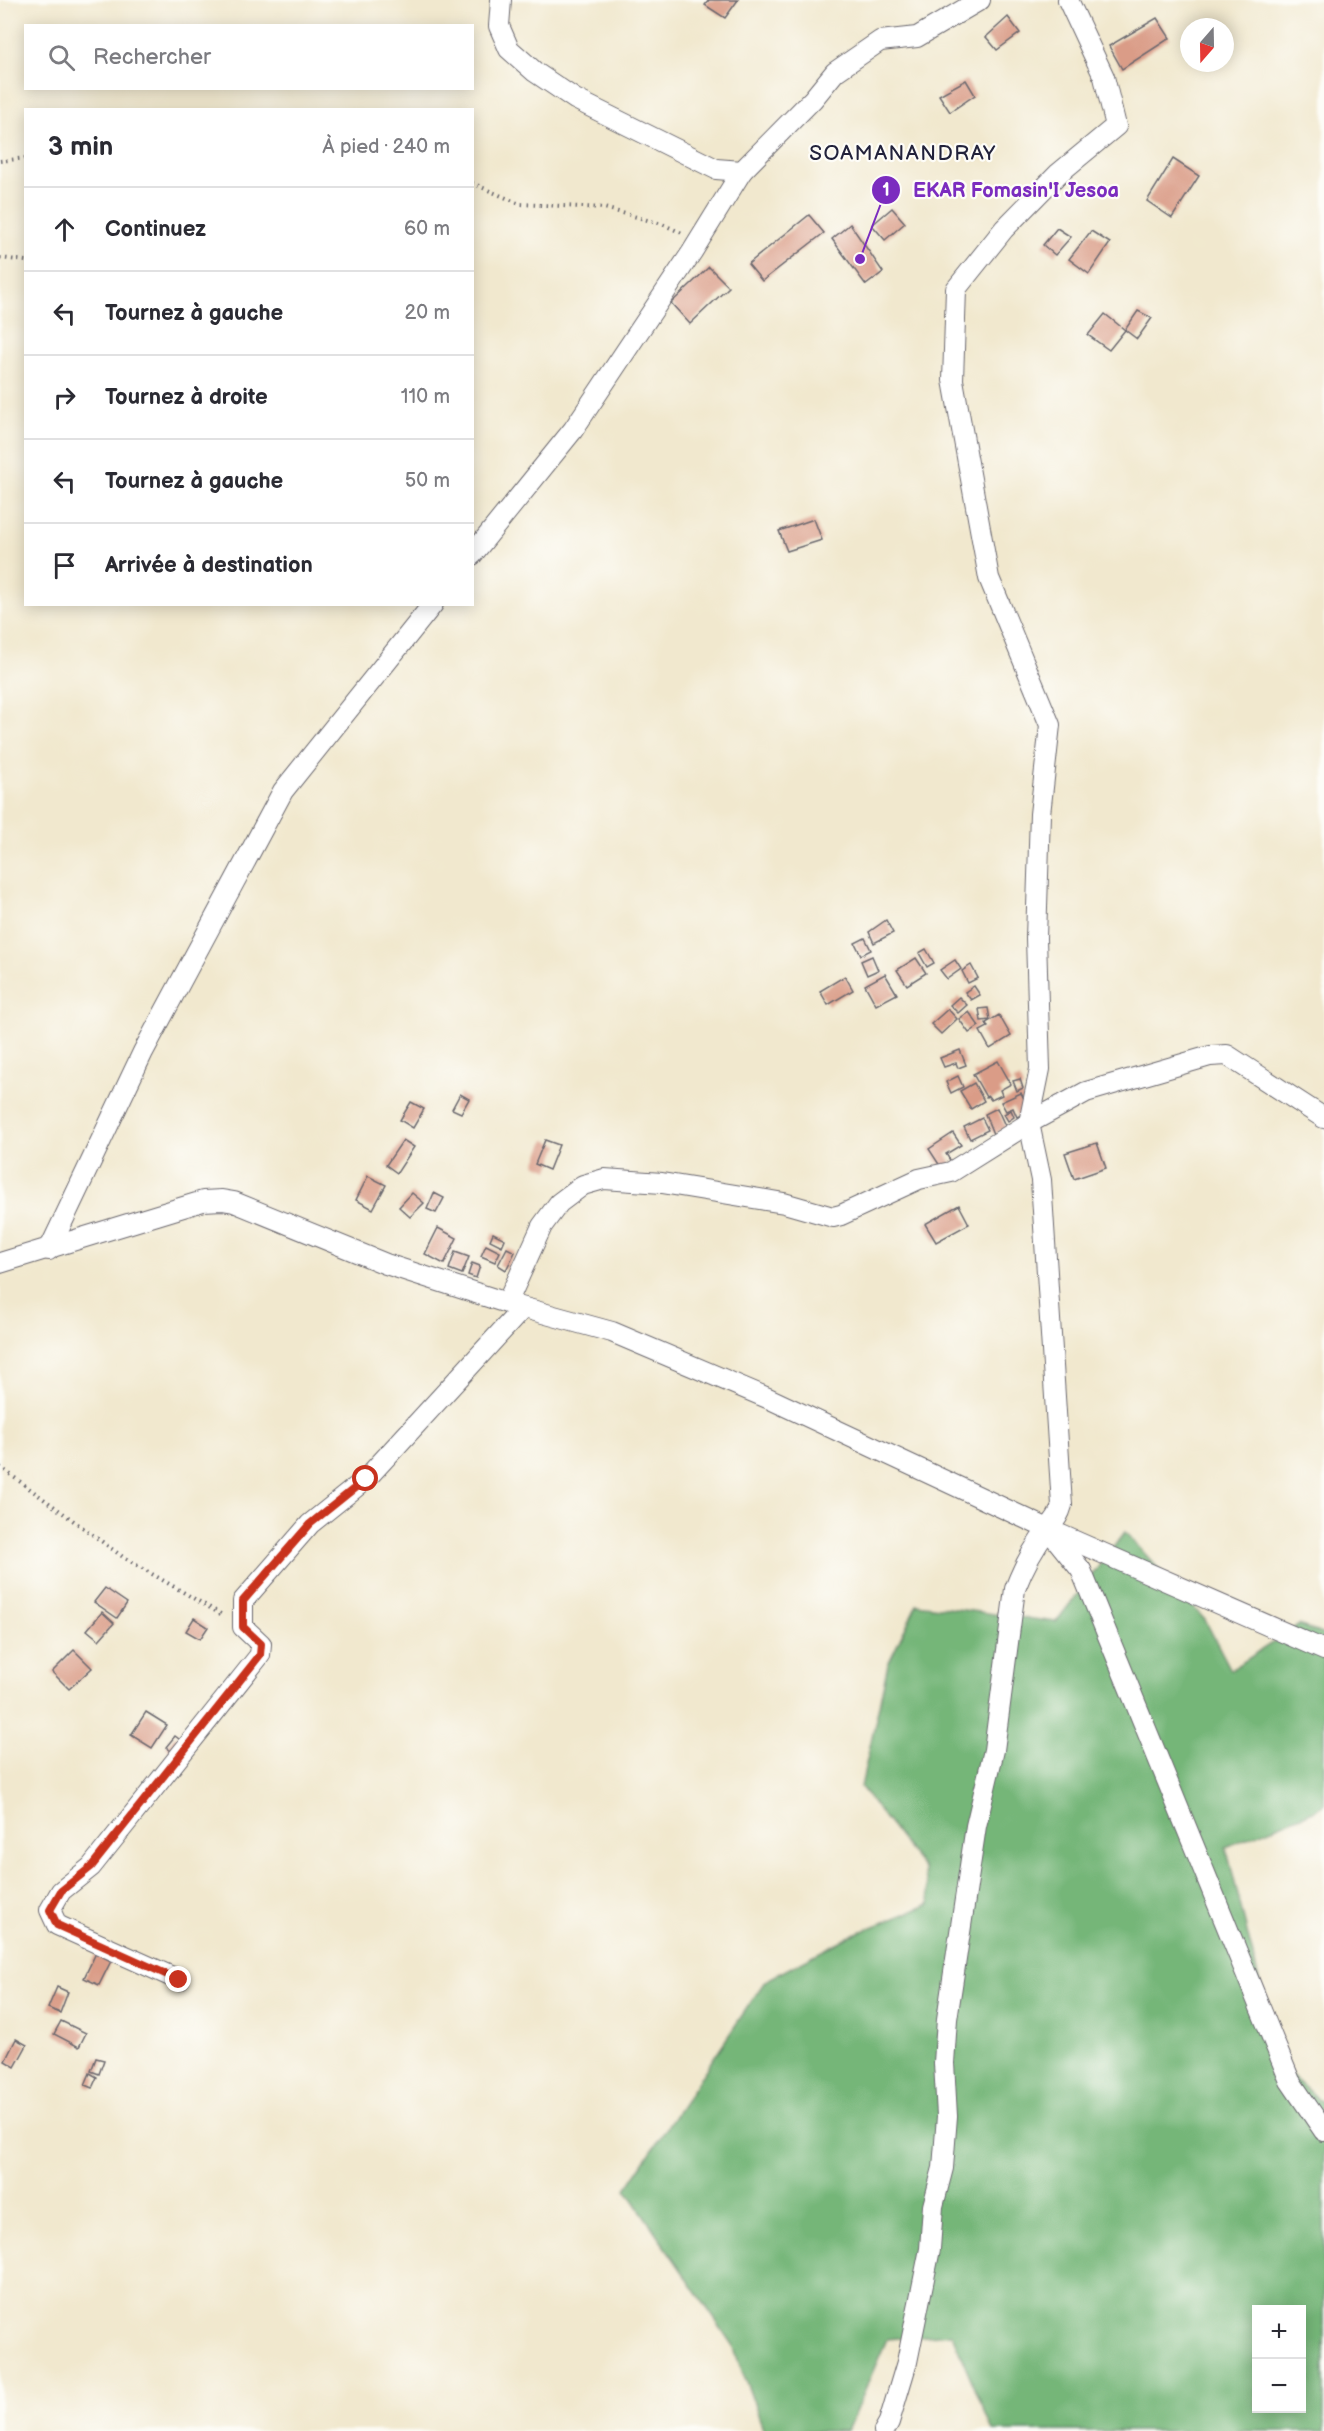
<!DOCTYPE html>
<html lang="fr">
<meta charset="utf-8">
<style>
body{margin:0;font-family:"Balsamiq Sans",sans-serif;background:#f2f2f3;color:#2b2b33}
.controls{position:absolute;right:18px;bottom:18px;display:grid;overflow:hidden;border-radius:0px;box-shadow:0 3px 15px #0003}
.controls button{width:54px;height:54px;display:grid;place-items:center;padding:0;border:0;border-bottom:2px solid #e1e1e2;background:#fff;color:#2b2b33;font:30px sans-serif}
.compass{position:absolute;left:1180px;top:18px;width:54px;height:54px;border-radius:50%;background:#fff;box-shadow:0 3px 15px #0003;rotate:200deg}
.stop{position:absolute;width:18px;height:18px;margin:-14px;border:4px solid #c8321e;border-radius:50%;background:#fff}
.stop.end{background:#c8321e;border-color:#fff;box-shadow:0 2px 6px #0008}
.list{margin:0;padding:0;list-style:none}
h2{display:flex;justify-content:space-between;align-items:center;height:78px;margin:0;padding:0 24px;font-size:26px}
h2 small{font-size:20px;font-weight:400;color:#7c7c81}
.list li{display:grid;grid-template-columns:39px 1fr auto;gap:18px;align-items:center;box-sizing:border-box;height:84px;padding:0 24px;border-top:2px solid #e1e1e2}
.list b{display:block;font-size:22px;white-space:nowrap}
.list em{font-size:20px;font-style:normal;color:#7c7c81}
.icon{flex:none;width:33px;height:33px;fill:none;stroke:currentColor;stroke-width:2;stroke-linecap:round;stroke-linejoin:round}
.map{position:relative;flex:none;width:1324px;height:2431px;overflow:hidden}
.search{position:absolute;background:#fff;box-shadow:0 3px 15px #0003;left:24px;top:24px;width:450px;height:66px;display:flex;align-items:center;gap:15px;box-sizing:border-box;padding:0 21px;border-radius:0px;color:#7c7c81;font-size:22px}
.panel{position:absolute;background:#fff;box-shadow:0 3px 15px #0003;left:24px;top:108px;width:450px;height:498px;border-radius:0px}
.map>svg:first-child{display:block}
.forest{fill:#75b678;stroke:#4c6c5a;stroke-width:1.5;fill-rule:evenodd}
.building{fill:#da9c87}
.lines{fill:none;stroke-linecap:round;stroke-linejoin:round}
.minor-casing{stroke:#6a676e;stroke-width:22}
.path{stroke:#6a676e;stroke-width:4;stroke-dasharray:1.5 4.5;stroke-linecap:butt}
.minor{stroke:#fff;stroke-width:20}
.route{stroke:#c8321e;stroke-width:8}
.labels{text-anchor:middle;stroke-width:4.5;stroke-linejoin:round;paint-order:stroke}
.quarter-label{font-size:21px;letter-spacing:1.5px;fill:#22223b;stroke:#fdfcf7}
.leader{fill:none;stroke:#7b2cbf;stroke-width:2}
.callout-dot{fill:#7b2cbf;stroke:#fdfcf7;stroke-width:2}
.mark-label{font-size:18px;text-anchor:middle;font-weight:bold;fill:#fff}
.callout-label{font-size:20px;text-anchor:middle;font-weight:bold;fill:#7b2cbf;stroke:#fdfcf7;stroke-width:4.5;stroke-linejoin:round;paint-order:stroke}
</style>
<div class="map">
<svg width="1324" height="2431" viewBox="0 0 1324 2431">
<rect width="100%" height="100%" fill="#fdfcf7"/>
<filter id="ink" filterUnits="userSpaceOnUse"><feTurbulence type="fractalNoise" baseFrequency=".0167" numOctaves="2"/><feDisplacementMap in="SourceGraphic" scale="12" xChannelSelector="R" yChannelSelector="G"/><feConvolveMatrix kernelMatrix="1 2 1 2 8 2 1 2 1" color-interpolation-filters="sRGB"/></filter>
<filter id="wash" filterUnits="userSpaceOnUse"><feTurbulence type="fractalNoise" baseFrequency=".008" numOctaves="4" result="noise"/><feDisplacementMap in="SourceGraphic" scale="24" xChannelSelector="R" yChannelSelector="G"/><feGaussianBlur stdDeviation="1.35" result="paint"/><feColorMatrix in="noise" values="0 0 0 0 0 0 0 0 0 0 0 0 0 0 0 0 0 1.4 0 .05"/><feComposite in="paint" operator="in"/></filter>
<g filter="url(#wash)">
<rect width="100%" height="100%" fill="#f1e8ce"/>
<path class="forest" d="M1125,1532L1205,1620L1231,1670L1299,1625L1324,1635V1804L1318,1809L1226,1847L1280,2065L1324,2104V2431H993L952,2334L887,2339L847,2431H764L733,2346L626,2189L765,1981L852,1935L930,1904L924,1869L861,1787L888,1664L917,1604L1056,1622ZM1256,2310H1302V2408H1256Z"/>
<g id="blocks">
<g class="building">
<path d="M709,0H738L725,18L705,5Z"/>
<path d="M1008,17L1020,33L997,50L986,37Z"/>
<path d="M1157,18L1170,38L1122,69L1109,46Z"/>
<path d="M966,80L975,95L950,112L939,95Z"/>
<path d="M1173,159L1199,176L1172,218L1147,201Z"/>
<path d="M892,208L905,223L885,240L872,225Z"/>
<path d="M809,215L824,233L762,281L748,264Z"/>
<path d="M850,224L883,272L866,285L832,239Z"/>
<path d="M1057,228L1071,237L1055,255L1043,245Z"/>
<path d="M1091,231L1110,243L1089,274L1069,259Z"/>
<path d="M709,267L729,287L690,324L671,303Z"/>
<path d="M1138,311L1152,318L1137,339L1125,330L1109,350L1088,335L1105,314L1125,330Z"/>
<path d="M814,519L822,540L787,551L779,531Z"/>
<path d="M886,920L893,933L874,943L869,932Z"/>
<path d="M865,938L871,950L861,955L855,943Z"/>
<path d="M926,949L934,963L927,967L919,953Z"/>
<path d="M872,956L878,970L867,975L861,961Z"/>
<path d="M916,958L926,973L907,985L897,970Z"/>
<path d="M955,960L961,969L947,979L940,970Z"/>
<path d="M971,965L978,978L968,983L962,971Z"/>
<path d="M885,974L897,994L876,1005L865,985Z"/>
<path d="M845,976L853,990L828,1005L820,991Z"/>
<path d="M974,986L980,995L971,1000L965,992Z"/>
<path d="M959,997L967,1005L958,1013L950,1005Z"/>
<path d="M988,1008L990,1020L981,1021L979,1009Z"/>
<path d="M948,1009L957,1019L941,1034L931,1024Z"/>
<path d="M969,1012L979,1026L969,1033L959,1019Z"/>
<path d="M999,1015L1011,1036L990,1049L980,1031L988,1027L986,1023Z"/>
<path d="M960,1050L966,1065L958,1068L956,1063L944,1067L940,1058Z"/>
<path d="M998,1061L1011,1084L1000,1090L1002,1095L991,1100L988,1096L986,1097L973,1074Z"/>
<path d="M958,1076L963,1087L951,1093L946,1082Z"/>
<path d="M1020,1079L1023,1088L1017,1091L1013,1081Z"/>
<path d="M974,1083L984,1101L971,1109L960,1091Z"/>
<path d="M1021,1093L1030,1111L1017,1117L1013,1108L1006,1111L1001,1102Z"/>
<path d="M460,1094L469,1099L461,1113L452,1109Z"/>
<path d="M411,1102L424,1109L413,1128L400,1120Z"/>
<path d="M997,1108L1006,1128L993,1134L985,1114Z"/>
<path d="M1011,1110L1014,1117L1008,1121L1004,1114Z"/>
<path d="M982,1118L988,1130L970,1139L964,1127Z"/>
<path d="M953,1133L961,1145L946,1154L952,1163L942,1169L929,1149Z"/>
<path d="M403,1140L414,1147L397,1173L386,1165Z"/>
<path d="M545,1140L559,1145L549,1170L535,1164Z"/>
<path d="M1097,1143L1106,1168L1074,1179L1065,1153Z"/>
<path d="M368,1176L386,1185L373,1209L356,1200Z"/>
<path d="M412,1193L424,1203L410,1217L399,1207Z"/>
<path d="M434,1193L444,1198L436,1213L427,1209Z"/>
<path d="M959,1205L969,1224L936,1242L925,1224Z"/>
<path d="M438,1228L457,1238L444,1264L425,1254Z"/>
<path d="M493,1233L505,1239L502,1246L490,1240Z"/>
<path d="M486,1245L500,1252L495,1262L481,1256Z"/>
<path d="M507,1248L515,1252L506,1270L498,1265Z"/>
<path d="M455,1252L469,1257L462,1274L449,1269Z"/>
<path d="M472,1263L480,1266L476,1278L468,1275Z"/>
<path d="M105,1588L127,1603L117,1618L94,1602Z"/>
<path d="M102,1612L114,1623L99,1640L87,1630Z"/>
<path d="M194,1618L208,1627L200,1639L186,1631Z"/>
<path d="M74,1650L92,1668L69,1689L52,1672Z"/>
<path d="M146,1712L167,1725L152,1748L131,1735Z"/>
<path d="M175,1736L183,1742L174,1753L166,1747Z"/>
<path d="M96,1953L111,1961L99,1985L84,1978Z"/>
<path d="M57,1987L68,1992L60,2013L48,2008Z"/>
<path d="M61,2021L86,2033L79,2047L54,2034Z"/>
<path d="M16,2039L27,2045L15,2067L5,2061Z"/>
<path d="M96,2058L104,2060L99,2074L91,2071Z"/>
<path d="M90,2073L97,2077L92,2088L85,2085Z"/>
</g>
</g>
</g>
<g filter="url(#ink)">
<use href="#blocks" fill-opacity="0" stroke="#6a676e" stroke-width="1.5"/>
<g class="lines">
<defs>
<g id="minor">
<path d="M501,0L499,26L509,49L535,72L575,99L716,169L742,171L813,99L835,72L880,41L917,37L980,0"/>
<path d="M472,555L573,430L692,252L742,171"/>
<path d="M49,1250L143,1052L283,791L433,604"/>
<path d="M0,1263L203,1201L222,1200L234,1202L386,1264L510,1304L612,1332L770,1399L1048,1529L1081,1570L1290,2081L1324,2131"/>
<path d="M507,1303L542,1226L559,1203L583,1185L604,1179L662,1183L784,1203L833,1217L841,1215L919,1179L951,1172L1029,1123L1086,1092L1210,1056L1227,1055L1324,1118"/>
<path d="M1052,1531L1324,1650"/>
<path d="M179,1980L57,1925L50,1910L61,1891L91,1867L260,1655L261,1644L243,1627V1601L310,1524L366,1479L523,1308"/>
<path d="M884,2431L889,2422L907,2362L930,2249L933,2206L943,2168L947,2116L944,2063L947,2019L976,1826L994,1750L1015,1589C1023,1568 1034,1547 1048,1529C1055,1520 1059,1516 1062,1505L1041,1180L1029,1123L1040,1069L1036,938L1040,814L1050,725L989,578L953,380L956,289L1004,229L1058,174L1116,126L1104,77L1068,0"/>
</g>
</defs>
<use href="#minor" class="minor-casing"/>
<g class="path">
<path d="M0,161L26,158"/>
<path d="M472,183L520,204L604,208L662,224L682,233"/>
<path d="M0,258L26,261"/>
<path d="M0,1467L123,1557L224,1616"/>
</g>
<use href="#minor" class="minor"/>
</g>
</g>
<g class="lines" filter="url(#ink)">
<path class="route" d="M179,1980L57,1925L50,1910L61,1891L91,1867L260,1655L261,1644L243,1627V1601L310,1524L366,1479"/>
</g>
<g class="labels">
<g class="quarter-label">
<text x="903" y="160">SOAMANANDRAY</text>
</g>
</g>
<path class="leader" d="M860 259L886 190"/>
<g class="callout-dot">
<circle cx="860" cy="259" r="6"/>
<circle cx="886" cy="190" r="15"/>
</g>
<g class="mark-label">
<text x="886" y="196">1</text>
</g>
<g class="callout-label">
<text x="1016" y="197">EKAR Fomasin'I Jesoa</text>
</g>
</svg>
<div class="controls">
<button>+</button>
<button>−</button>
</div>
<svg class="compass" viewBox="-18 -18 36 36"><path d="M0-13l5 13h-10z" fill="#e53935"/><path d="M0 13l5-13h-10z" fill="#7c7c81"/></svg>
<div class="stop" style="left:366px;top:1479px"></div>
<div class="stop end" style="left:179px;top:1980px"></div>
<div class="search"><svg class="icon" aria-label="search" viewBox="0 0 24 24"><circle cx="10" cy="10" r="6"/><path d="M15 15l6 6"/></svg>Rechercher</div>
<section class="panel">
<h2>3 min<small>À pied · 240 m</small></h2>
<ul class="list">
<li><svg class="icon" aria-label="ahead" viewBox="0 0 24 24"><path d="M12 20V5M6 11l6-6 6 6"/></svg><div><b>Continuez</b></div><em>60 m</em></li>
<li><svg class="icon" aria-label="left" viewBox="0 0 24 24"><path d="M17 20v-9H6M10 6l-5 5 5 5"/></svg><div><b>Tournez à gauche</b></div><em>20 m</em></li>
<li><svg class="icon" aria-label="right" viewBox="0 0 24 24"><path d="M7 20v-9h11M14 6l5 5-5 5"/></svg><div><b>Tournez à droite</b></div><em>110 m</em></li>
<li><svg class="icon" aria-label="left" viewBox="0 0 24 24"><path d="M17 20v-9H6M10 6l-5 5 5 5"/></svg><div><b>Tournez à gauche</b></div><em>50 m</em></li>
<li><svg class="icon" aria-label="arrive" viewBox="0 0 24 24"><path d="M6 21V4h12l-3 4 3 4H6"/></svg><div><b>Arrivée à destination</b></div></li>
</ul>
</section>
</div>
